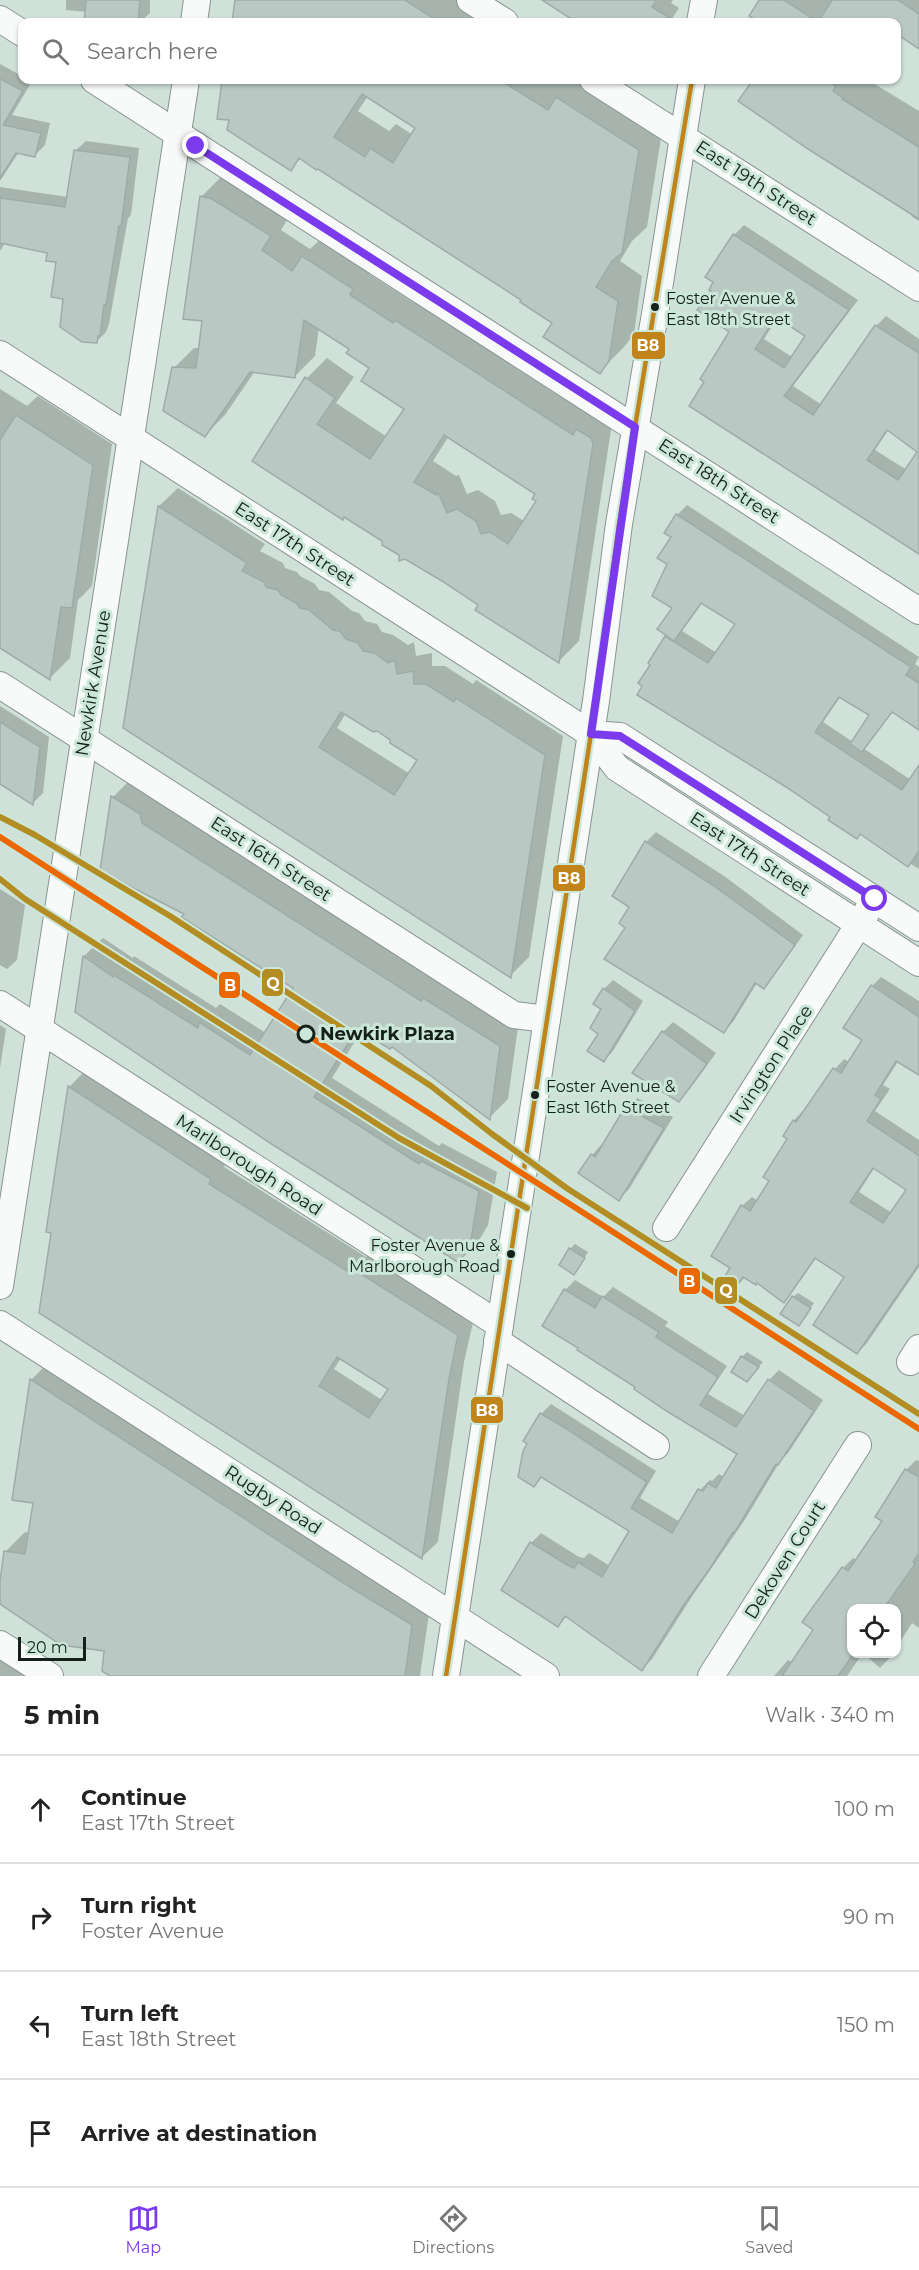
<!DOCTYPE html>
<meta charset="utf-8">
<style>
body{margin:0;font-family:Montserrat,sans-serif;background:#f6f6f6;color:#222}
.controls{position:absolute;right:18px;bottom:18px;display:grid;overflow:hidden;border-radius:12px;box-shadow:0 2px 4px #0004}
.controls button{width:54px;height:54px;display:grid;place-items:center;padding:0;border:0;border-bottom:2px solid #e0e0e0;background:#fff;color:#222;font:30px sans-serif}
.scale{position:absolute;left:18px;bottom:15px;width:68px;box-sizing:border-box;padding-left:6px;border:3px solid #16201b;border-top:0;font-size:16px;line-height:21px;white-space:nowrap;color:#16201b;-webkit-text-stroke:4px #cae7d9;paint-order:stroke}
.stop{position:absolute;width:18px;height:18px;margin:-14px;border:4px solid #7c3aed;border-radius:50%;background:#fff}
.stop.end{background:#7c3aed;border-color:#fff;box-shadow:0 2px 6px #0008}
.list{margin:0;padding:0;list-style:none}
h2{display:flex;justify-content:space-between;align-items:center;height:78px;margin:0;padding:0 24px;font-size:26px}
h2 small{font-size:20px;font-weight:400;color:#767676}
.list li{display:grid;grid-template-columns:39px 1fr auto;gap:18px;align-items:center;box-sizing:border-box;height:108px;padding:0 24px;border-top:2px solid #e0e0e0}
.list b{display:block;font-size:22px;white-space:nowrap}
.list p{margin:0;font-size:20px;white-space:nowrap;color:#767676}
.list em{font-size:20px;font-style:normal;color:#767676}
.icon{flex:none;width:33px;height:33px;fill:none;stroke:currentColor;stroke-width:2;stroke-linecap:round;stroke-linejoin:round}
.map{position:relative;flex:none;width:919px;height:1676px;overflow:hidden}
.search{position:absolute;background:#fff;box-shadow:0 2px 4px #0004;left:18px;right:18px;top:18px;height:66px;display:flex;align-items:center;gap:15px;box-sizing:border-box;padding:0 21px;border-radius:12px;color:#767676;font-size:22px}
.sheet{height:510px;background:#fff}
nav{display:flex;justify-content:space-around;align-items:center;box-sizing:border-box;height:84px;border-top:2px solid #e0e0e0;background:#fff;font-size:16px;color:#767676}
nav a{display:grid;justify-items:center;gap:3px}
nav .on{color:#7c3aed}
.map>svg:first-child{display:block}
.shadow{fill:#0003;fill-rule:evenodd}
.building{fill:#bac8c4;stroke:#9eaca8;stroke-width:1.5;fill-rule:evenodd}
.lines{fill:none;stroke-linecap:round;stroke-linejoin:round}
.minor-casing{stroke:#88958f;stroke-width:28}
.minor{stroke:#f8faf9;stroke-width:26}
.bus-1-casing{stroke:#cae7d9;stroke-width:9}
.bus-1{stroke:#c1841a;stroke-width:4.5}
.metro-1-casing{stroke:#cae7d9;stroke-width:10}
.metro-2-casing{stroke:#cae7d9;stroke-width:10}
.metro-1{stroke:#eb6800;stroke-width:6}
.metro-2{stroke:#b38d23;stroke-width:6}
.route{stroke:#7c3aed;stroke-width:8}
.bus-dot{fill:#16201b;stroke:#cae7d9;stroke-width:2}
.stop-dot{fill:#cae7d9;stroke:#16201b;stroke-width:3}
.labels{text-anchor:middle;stroke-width:6;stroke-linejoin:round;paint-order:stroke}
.bus-label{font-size:16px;fill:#16201b;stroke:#cae7d9;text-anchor:start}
.street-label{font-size:18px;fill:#16201b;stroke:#cae7d9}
.stop-label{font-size:18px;font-weight:bold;fill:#16201b;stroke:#cae7d9;text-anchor:start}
.line-badge{stroke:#cae7d9;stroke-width:2}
.badge-label{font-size:16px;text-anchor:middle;font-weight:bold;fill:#fff}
</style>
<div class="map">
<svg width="919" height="1676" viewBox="0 0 919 1676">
<rect width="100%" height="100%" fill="#d0e1d9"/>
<g class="shadow">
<path d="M66,0H150V13L140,22H85L87,12L66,10Z"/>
<path d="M237,0H468L487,22H234Z"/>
<path d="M545,0H673L671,3L679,8L670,22H579Z"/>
<path d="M768,0H919V47L898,34L896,37V22H803Z"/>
<path d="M0,64L22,76V80L32,81L12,115L50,123L45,145L35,155L19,152L0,181Z"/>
<path d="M223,80H564L571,84L575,80H593L663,125L647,227L632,241L620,261L642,276L634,334L624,347L599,372L554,322L523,300L318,167L301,158L290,169L231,119L219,118ZM368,96L417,128L413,135L396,124L389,131L358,111Z"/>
<path d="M754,80H868L919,111V221L911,216L913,213L740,101Z"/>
<path d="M86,141L139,148L131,215L128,218L109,324L106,332L96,342L65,297L58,261L49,252L5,243L0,251V187L68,197L75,151Z"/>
<path d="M221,177L290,215L281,230L310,249L323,237L372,269L369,274L414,303L417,301L612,423L579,641L559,661L480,605L400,554L383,541L254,461L307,378L327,358L354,377L336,403L387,437L406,408L371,368L351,348L319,328L315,356L295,376L255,371L225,415L205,435L174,368L194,348H200L204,320L201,197ZM449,436L537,493L538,501L524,521L511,513L501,515L495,501L478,490L467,494L459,475L456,476L433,461Z"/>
<path d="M744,225L858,300L793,386L822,405L876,326L886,316L919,339V452L889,429L875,450L907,470L919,463V552L691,405L731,332L713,290L715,282L707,277L734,235ZM778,317L807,336L792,357L764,339Z"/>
<path d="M0,389L27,406L38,396L112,444L92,586L78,600L70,658L50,678L0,646Z"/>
<path d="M178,488L265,544L260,551L283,563L285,568L297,572L300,576L315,584L319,590L329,592L352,611L359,613L365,621L377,624L382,632L393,635L408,645L414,642L416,656L432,653V666H445L473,684L476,680L563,736L529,957L510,976L125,727L159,506ZM346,713L378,729L419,759L410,774L337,728Z"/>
<path d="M687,505L919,657L915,664L919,667V728L893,711L863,748L911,780L919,767V869L639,694L668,635L674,608L669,563L677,515ZM703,602L737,624L717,653L682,631ZM841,696L871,715L853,742L823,722Z"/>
<path d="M0,706L49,737L43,793L32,804L0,782Z"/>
<path d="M132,778L159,795L161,804L441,982L518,1027L508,1099L489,1118L392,1045L362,1030L332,1078L439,1146L442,1143L497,1172L488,1225L478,1242L458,1262L76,1012L84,956L103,938L133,958L134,956L216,1008L220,1004L266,1033L296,988L186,913L102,870L113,797Z"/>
<path d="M656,832L724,876L803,935L773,977L763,987L757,983L733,1022L724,1031L627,927L646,842Z"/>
<path d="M0,889L25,905L17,960L7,969L0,965Z"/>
<path d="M881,977L919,1001V1074L899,1060L883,1085L890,1089L875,1111L919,1140V1267L867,1343L857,1353L846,1276L817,1257L793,1291L784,1301L757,1282L745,1277L722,1304L732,1268L742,1206L752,1197L758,1201L771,1180L790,1138L785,1135L794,1120L803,1111L805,1112L835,1069L844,1059L849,1062L864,1040L872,986ZM875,1167L909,1189L892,1213L859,1192Z"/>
<path d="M613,980L643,1001L613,1051L604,1060L600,1033L603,1009L595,1004L604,989Z"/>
<path d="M673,1022L716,1053L689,1090L679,1100L634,1072L663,1032Z"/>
<path d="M0,1025L6,1029L0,1068Z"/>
<path d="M85,1071L226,1163L224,1167L366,1257L370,1254L474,1318L464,1362L438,1542L422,1557L53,1232L69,1087ZM341,1358L390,1388L382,1400L334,1369Z"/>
<path d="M637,1098L673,1117L629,1189L619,1199L580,1172L592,1155L602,1144L604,1145L627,1108Z"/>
<path d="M575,1244L588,1252L574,1273L570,1249Z"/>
<path d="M575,1280L603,1297L613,1287L668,1322L665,1326L727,1366L708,1394L745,1416L769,1380L779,1370L823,1400L788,1453L781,1460L744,1521L693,1595L652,1659L642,1669L567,1616L558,1625L531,1543L541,1533L579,1557L584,1558L589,1553L610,1566L631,1530L543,1476L534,1485L541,1414L551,1404L656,1471L640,1498L680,1522L700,1490L710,1480L712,1481L719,1474L724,1477L739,1454L544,1325L565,1290Z"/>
<path d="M798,1293L814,1303L799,1324L793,1297Z"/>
<path d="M747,1352L763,1362L752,1375L742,1357Z"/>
<path d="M50,1361L430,1606L420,1676H113L106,1650L0,1603L6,1551L25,1532L30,1533L35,1501L14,1498L31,1380Z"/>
<path d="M916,1460L919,1461V1628L912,1623L896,1648V1608H852V1654H862L847,1676H774L788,1660L793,1663L815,1630L843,1568L853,1558L857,1561L884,1520L877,1516L906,1470Z"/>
<path d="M0,1648L44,1676H0Z"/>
<path d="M864,1654H893L880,1668Z"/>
</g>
<g class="building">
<path d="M86,0H140L138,22H84Z"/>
<path d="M235,0H405L439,22H232Z"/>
<path d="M542,0H657L652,7L676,22H576Z"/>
<path d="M759,0H784L818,22L832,0H898L919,14V49L897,34V22H759L749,16Z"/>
<path d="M0,79L23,91L3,125L41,133L35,157L16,153L0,178Z"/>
<path d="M222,80H500L548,110L556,97L639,150L622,253L612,261L596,287L618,301L609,361L600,374L543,337L552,323L520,302L521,300L318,169L316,170L299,158L291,171L227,130L229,120L217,119ZM362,94L415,128L393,163L370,148L365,157L334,137Z"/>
<path d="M753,80H825L836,86L833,91L843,98L842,99L919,147V219L808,149L738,101Z"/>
<path d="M74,150L130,157L121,227L119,226L106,305H104L100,336H98L97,343L82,342L60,327L63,299L51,297L56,262L46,261L47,253L0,243V198L65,207Z"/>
<path d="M200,196L212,199L271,236L262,250L292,271L302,256L353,289L350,295L393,323L395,320L573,435L576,429L591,438L593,444L559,663L475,610L478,605L442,581L405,559L399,561V555L382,545V541L344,517L343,520L252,461L305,377L335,398L317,424L370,459L404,409L361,381L369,368L346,353L349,349L304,320L295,378L250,372L205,437L163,411L172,367L196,368L202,321L183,319ZM444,435L535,494L532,499L536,501L508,544L490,532L481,534L476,521L457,509L447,513L439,494L436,495L414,482Z"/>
<path d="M733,234L849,310L784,396L813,415L875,325L919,353V554L689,406L704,382L700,379L729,332L697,310L711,291L709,290L713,282L705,277ZM776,317L805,336L784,368L755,349ZM887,430L917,452L898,480L867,460Z"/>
<path d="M16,415L93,465L72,608L61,607L50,680L0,648V440Z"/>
<path d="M158,506L247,563L242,571L264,582L266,587L278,590L281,595L296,603L300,608L309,610L333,630L340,631L346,639L358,643L363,651L374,653L388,663L395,660L397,674L413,671L414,684H426L454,702L456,698L545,755L511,978L123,728ZM341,712L373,732L377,731L390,740V743L417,760L394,795L319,747Z"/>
<path d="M676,514L911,667L906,675L919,683V730L892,712L862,752L850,744L869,715L839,697L815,732L902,790L919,765V851L908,867L860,834L857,839L828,820L830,817L786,787L637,695L642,686L638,683L650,665L648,663L665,636L708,663L735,624L701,603L674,641L657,629L672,608L652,596L667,564L657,558L671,537L664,533Z"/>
<path d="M0,722L40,747L33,805L0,784Z"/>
<path d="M111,796L140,814L142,823L421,1001L423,998L500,1046L490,1120L392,1047L390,1049L357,1029L314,1097L419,1164L421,1161L479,1191L470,1246L459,1263L270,1143L75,1012L83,956L113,977L114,975L198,1028L199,1022L250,1055L293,988L181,917L184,914L100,871Z"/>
<path d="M645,841L714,886L795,945L764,989L755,983L724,1033L604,959L625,928L619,923L629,907L612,896Z"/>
<path d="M871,985L919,1017V1075L896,1061L875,1095L881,1099L867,1121L919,1156V1264L857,1354L813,1325L844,1277L815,1258L784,1303L757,1283L756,1285L743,1277L723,1305L711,1298L730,1268L711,1256L741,1205L750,1211L769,1181L763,1177L787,1139L783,1136L793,1120L796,1122L833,1068L841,1073L862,1040L843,1028ZM873,1168L906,1190L883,1223L850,1202Z"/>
<path d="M603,988L635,1011L604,1062L587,1051L598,1034L590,1028L601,1009L593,1004Z"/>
<path d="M662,1031L707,1064L679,1102L632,1073Z"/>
<path d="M68,1086L211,1179L209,1184L227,1195L350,1273L353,1269L458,1335L449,1379L422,1559L39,1313L51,1233L46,1232ZM337,1357L388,1389L369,1418L319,1386Z"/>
<path d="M625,1107L664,1128L619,1201L578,1173L591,1154L595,1157Z"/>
<path d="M569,1248L585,1258L574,1275L559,1265Z"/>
<path d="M564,1289L595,1308L602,1296L659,1332L656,1337L718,1377L700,1405L736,1427L768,1379L814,1411L778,1465L776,1464L734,1533L733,1532L711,1567L683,1606L642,1671L565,1616L558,1627L501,1590L530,1542L569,1566L574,1568L578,1562L602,1577L629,1531L541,1477L534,1487L518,1477L523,1451L527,1444L523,1441L540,1413L567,1429L647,1482L631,1508L672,1533L698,1489L703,1491L708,1483L716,1488L737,1454L665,1410L634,1389L635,1387L577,1350L578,1348L542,1326Z"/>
<path d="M792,1296L811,1308L799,1326L780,1314Z"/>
<path d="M741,1356L759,1367L747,1382L731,1372Z"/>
<path d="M30,1379L342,1582L412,1625L405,1676H110L102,1671L104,1651L61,1645L0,1604V1581L4,1551L25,1554L33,1503L12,1500Z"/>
<path d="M905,1469L919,1477V1553L913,1562L915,1564L884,1608H852V1656L838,1676H782L813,1630L802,1622L842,1567L848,1571L882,1521L875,1517Z"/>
</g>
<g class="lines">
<defs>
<g id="minor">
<path d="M470,0L505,22"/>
<path d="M0,19L22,33"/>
<path d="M194,22L197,0"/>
<path d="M700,22L704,0"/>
<path d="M94,80L919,611"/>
<path d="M593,80L919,288"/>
<path d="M0,354L591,734L617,768L919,963"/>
<path d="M0,685L514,1015L547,1019"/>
<path d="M591,734L620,736L919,928"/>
<path d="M0,1004L500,1325"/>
<path d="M666,1228L875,899"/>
<path d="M0,1286L186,80"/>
<path d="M0,1324L546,1676"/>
<path d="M497,1341L656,1446"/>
<path d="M910,1362L919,1348"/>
<path d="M0,1644L50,1676"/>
<path d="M446,1676L596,701L619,524L656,308L692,80"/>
<path d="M711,1676L858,1445"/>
</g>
</defs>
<use href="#minor" class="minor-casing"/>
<use href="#minor" class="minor"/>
<defs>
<path id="bus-1" d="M446,1676L596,701L619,524L692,80"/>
</defs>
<use href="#bus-1" class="bus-1-casing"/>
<use href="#bus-1" class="bus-1"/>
<defs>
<path id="metro-1" d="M0,837L919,1429"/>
<g id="metro-2">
<path d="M0,817L35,835L170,916L431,1086L492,1134L568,1189L919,1414"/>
<path d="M0,879L25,899L399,1138L527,1208"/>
</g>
</defs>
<use href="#metro-1" class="metro-1-casing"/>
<use href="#metro-2" class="metro-2-casing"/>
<use href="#metro-1" class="metro-1"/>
<use href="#metro-2" class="metro-2"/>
</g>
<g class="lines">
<path class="route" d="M196,146L635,427L591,734L620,736L875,899"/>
</g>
<g class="bus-dot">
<circle cx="655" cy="307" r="5"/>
<circle cx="535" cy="1095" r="5"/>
<circle cx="511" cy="1254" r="5"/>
</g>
<circle class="stop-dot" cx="306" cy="1034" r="8"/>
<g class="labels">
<g class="bus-label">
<text x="666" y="304">Foster Avenue &amp;<tspan x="666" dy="21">East 18th Street</tspan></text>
<text x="546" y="1092">Foster Avenue &amp;<tspan x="546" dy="21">East 16th Street</tspan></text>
<text x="500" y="1251" text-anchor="end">Foster Avenue &amp;<tspan x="500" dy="21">Marlborough Road</tspan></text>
</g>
<g class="street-label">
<text transform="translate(756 183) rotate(33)" y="6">East 19th Street</text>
<text transform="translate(719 481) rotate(33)" y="6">East 18th Street</text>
<text transform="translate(295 544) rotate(33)" y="6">East 17th Street</text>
<text transform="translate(93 683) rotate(-81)" y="6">Newkirk Avenue</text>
<text transform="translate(750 854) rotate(33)" y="6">East 17th Street</text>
<text transform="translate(271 859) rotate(33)" y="6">East 16th Street</text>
<text transform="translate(771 1064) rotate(-57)" y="6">Irvington Place</text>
<text transform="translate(249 1165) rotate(33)" y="6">Marlborough Road</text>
<text transform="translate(273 1500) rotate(33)" y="6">Rugby Road</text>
<text transform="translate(785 1560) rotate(-58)" y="6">Dekoven Court</text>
</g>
<g class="stop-label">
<text x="320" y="1040">Newkirk Plaza</text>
</g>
</g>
<g class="line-badge">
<rect x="631" y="331" width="35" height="29" rx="6" fill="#c1841a"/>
<rect x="552" y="864" width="34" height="28" rx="6" fill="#c1841a"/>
<rect x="261" y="968" width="23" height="29" rx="6" fill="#b38d23"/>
<rect x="218" y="971" width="23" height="28" rx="6" fill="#eb6800"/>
<rect x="678" y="1267" width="23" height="28" rx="6" fill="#eb6800"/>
<rect x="714" y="1276" width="24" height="29" rx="6" fill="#b38d23"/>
<rect x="470" y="1396" width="34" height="28" rx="6" fill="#c1841a"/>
</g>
<g class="badge-label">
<text x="648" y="351">B8</text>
<text x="569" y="884">B8</text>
<text x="273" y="989">Q</text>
<text x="230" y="991">B</text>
<text x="689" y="1287">B</text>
<text x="726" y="1296">Q</text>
<text x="487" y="1416">B8</text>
</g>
</svg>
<div class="controls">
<button><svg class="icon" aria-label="locate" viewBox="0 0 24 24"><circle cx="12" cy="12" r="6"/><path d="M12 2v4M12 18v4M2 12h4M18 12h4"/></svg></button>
</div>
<div class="scale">20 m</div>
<div class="stop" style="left:875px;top:899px"></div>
<div class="stop end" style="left:196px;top:146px"></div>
<div class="search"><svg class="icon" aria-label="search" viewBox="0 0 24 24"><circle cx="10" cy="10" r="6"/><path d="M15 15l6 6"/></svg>Search here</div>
</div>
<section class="sheet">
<h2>5 min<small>Walk · 340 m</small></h2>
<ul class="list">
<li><svg class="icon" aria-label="ahead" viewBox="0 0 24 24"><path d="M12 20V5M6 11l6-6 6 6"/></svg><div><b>Continue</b><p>East 17th Street</p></div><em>100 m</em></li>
<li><svg class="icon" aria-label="right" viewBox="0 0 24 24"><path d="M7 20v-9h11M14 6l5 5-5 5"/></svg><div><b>Turn right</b><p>Foster Avenue</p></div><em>90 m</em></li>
<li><svg class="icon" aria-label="left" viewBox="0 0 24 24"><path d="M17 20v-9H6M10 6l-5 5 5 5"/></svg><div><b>Turn left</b><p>East 18th Street</p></div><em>150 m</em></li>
<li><svg class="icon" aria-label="arrive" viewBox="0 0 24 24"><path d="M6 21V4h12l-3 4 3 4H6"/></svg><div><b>Arrive at destination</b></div></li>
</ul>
</section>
<nav>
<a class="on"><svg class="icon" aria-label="map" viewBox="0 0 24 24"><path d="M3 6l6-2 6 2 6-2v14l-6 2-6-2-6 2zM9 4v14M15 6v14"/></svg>Map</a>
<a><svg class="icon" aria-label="directions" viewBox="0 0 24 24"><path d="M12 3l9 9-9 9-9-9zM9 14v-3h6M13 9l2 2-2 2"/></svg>Directions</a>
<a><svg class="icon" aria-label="saved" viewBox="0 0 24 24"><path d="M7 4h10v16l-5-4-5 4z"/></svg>Saved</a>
</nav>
